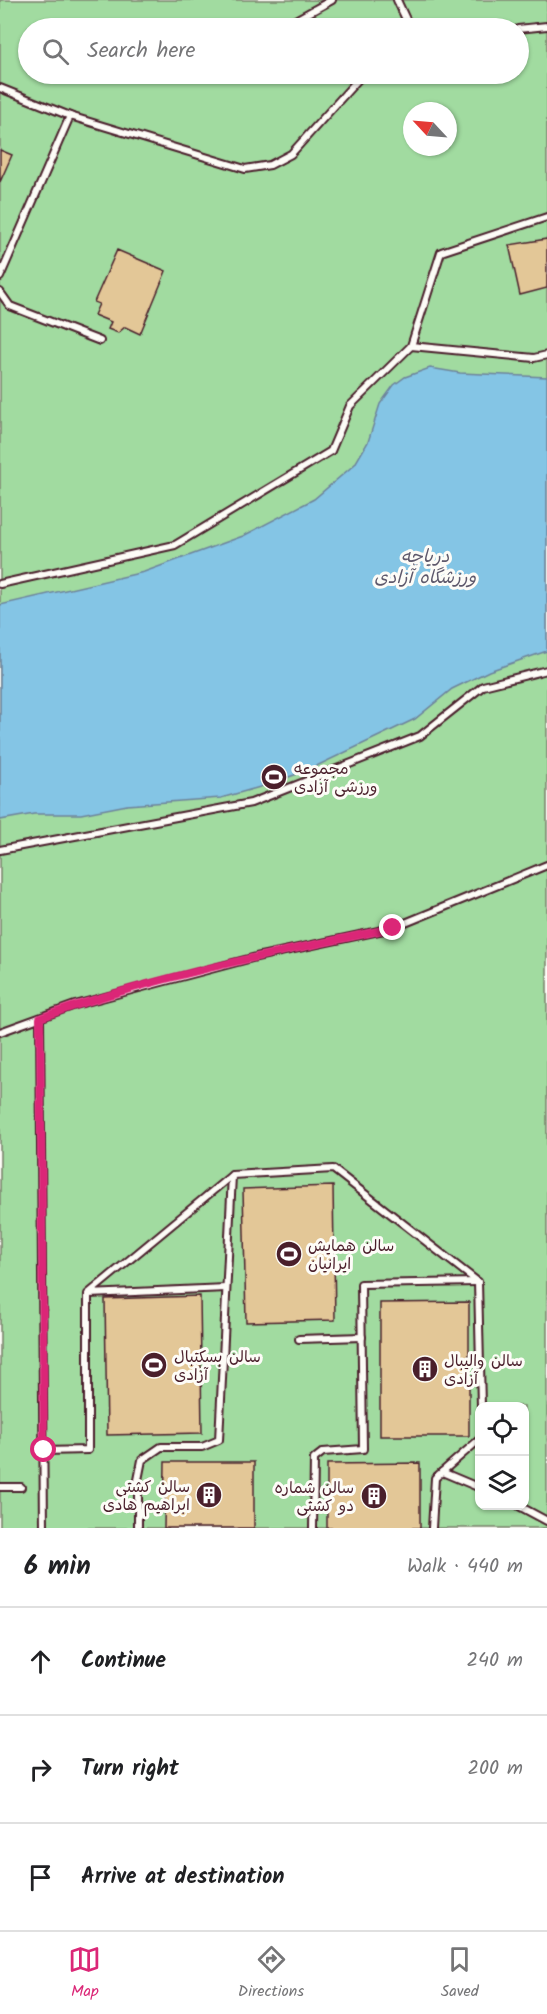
<!DOCTYPE html>
<meta charset="utf-8">
<style>
body{margin:0;font-family:Kalam,"Playpen Sans Arabic",sans-serif;background:#f2f2f2;color:#202124}
.controls{position:absolute;right:18px;bottom:18px;display:grid;overflow:hidden;border-radius:12px;box-shadow:0 2px 4px #0004}
.controls button{width:54px;height:54px;display:grid;place-items:center;padding:0;border:0;border-bottom:2px solid #e0e0e0;background:#fff;color:#202124;font:30px sans-serif}
.compass{position:absolute;left:403px;top:102px;width:54px;height:54px;border-radius:50%;background:#fff;box-shadow:0 2px 4px #0004;rotate:296deg}
.stop{position:absolute;width:18px;height:18px;margin:-14px;border:4px solid #db2777;border-radius:50%;background:#fff}
.stop.end{background:#db2777;border-color:#fff;box-shadow:0 2px 6px #0008}
.list{margin:0;padding:0;list-style:none}
h2{display:flex;justify-content:space-between;align-items:center;height:78px;margin:0;padding:0 24px;font-size:26px}
h2 small{font-size:20px;font-weight:400;color:#757577}
.list li{display:grid;grid-template-columns:39px 1fr auto;gap:18px;align-items:center;box-sizing:border-box;height:108px;padding:0 24px;border-top:2px solid #e0e0e0}
.list b{display:block;font-size:22px;white-space:nowrap}
.list em{font-size:20px;font-style:normal;color:#757577}
.icon{flex:none;width:33px;height:33px;fill:none;stroke:currentColor;stroke-width:2;stroke-linecap:round;stroke-linejoin:round}
.map{position:relative;flex:none;width:547px;height:1528px;overflow:hidden}
.search{position:absolute;background:#fff;box-shadow:0 2px 4px #0004;left:18px;right:18px;top:18px;height:66px;display:flex;align-items:center;gap:15px;box-sizing:border-box;padding:0 21px;border-radius:33px;color:#757577;font-size:22px}
.sheet{height:402px;background:#fff}
nav{display:flex;justify-content:space-around;align-items:center;box-sizing:border-box;height:84px;border-top:2px solid #e0e0e0;background:#fff;font-size:16px;color:#757577}
nav a{display:grid;justify-items:center;gap:3px}
nav .on{color:#db2777}
.map>svg:first-child{display:block}
.green{fill:#a1dba0;stroke:#767d66;stroke-width:1.5;fill-rule:evenodd}
.water{fill:#84c5e5;stroke:#6d839b;stroke-width:1.5}
.building{fill:#e3c797;stroke:#4a1f2b;stroke-width:1.5}
.lines{fill:none;stroke-linecap:round;stroke-linejoin:round}
.service-casing{stroke:#4a1f2b;stroke-width:10}
.service{stroke:#fdfcf7;stroke-width:6}
.route{stroke:#db2777;stroke-width:8}
.labels{text-anchor:middle;stroke-width:6;stroke-linejoin:round;paint-order:stroke}
.poi-label{font-size:16px;fill:#4a1f2b;stroke:#fdfcf7;text-anchor:start}
.water-label{font-size:18px;font-style:italic;fill:#5e596c;stroke:#fdfcf7}
</style>
<div class="map">
<svg width="547" height="1528" viewBox="0 0 547 1528">
<rect width="100%" height="100%" fill="#fdfcf7"/>
<filter id="ink" filterUnits="userSpaceOnUse"><feTurbulence type="fractalNoise" baseFrequency=".0167" numOctaves="2"/><feDisplacementMap in="SourceGraphic" scale="12" xChannelSelector="R" yChannelSelector="G"/><feConvolveMatrix kernelMatrix="1 2 1 2 8 2 1 2 1" color-interpolation-filters="sRGB"/></filter>
<g filter="url(#ink)">
<path class="green" d="M0,0H547V1528H0ZM28,28H518V74H28ZM412,111H448V147H412ZM480,1406H524V1506H480Z"/>
<path class="water" d="M430,368L460,373L547,377V651L489,671L452,689L415,719L306,771L260,787L221,798L127,805L81,814H34L0,820V605L144,572L243,536L314,499L355,464L368,442L380,404L394,385L405,377Z"/>
<g class="building">
<path d="M0,150L12,155L0,182Z"/>
<path d="M547,239V288L520,295L509,245Z"/>
<path d="M117,250L166,271L140,334L125,327L118,333L108,329L111,322L94,315L99,304L94,302Z"/>
<path d="M333,1186L335,1320L246,1322L243,1189Z"/>
<path d="M200,1296L202,1433L107,1435L105,1299Z"/>
<path d="M469,1302V1436H380V1303Z"/>
<path d="M165,1462H254V1528H164Z"/>
<path d="M420,1463V1528H327V1464Z"/>
</g>
<g class="lines">
<defs>
<g id="service">
<path d="M397,0L410,28"/>
<path d="M281,28L332,0"/>
<path d="M518,29L547,26"/>
<path d="M0,88L70,116L245,169L270,165L291,154L363,74"/>
<path d="M0,277L70,116"/>
<path d="M0,292L10,306L100,341"/>
<path d="M411,346L534,358L547,355"/>
<path d="M0,584L175,545L331,451L350,406L411,346L441,252L547,217"/>
<path d="M0,850L251,803L420,736L483,686L547,670"/>
<path d="M40,1018L44,1528"/>
<path d="M0,1032L75,1005L256,957L393,928L547,865"/>
<path d="M89,1294L226,1288"/>
<path d="M299,1339L362,1337"/>
<path d="M44,1451L88,1450V1294L232,1175L333,1169L478,1282L481,1406"/>
<path d="M442,1472L480,1488"/>
<path d="M0,1487H21"/>
<path d="M519,1506L547,1521"/>
<path d="M138,1528V1480L142,1460L161,1447H202L219,1440L232,1175"/>
<path d="M313,1528L314,1459L323,1452L363,1449L361,1284L478,1282"/>
<path d="M432,1528L435,1478L480,1439"/>
</g>
</defs>
<use href="#service" class="service-casing"/>
<use href="#service" class="service"/>
</g>
</g>
<g class="lines" filter="url(#ink)">
<path class="route" d="M44,1450L40,1018C154,976 275,953 393,928"/>
</g>
<defs>
<symbol id="stadium-disc" viewBox="-11 -11 22 22"><circle r="9.5" fill="#4a1f2b" stroke="#fdfcf7"/><path d="M0-5a6.5 5 0 1 0 0 10a6.5 5 0 1 0 0-10ZM-3.5-1.8h7v3.6h-7Z" fill="#fff"/></symbol>
<symbol id="building-disc" viewBox="-11 -11 22 22"><circle r="9.5" fill="#4a1f2b" stroke="#fdfcf7"/><path d="M-4-6H4V6H1V3H-1V6H-4ZM-2.5-4.3h1.7v1.8h-1.7ZM.8-4.3h1.7v1.8H.8ZM-2.5-1h1.7V.8h-1.7ZM.8-1h1.7V.8H.8Z" fill="#fff"/></symbol>
</defs>
<g fill-rule="evenodd">
<use href="#stadium-disc" x="259" y="762" width="30" height="30"/>
<use href="#stadium-disc" x="274" y="1239" width="30" height="30"/>
<use href="#stadium-disc" x="139" y="1350" width="30" height="30"/>
<use href="#building-disc" x="410" y="1354" width="30" height="30"/>
<use href="#building-disc" x="194" y="1480" width="30" height="30"/>
<use href="#building-disc" x="359" y="1481" width="30" height="30"/>
</g>
<g class="labels">
<g class="poi-label">
<text x="294" y="774">مجموعه<tspan x="294" dy="18">ورزشی آزادی</tspan></text>
<text x="308" y="1251">سالن همایش<tspan x="308" dy="18">ایرانیان</tspan></text>
<text x="174" y="1362">سالن بسکتبال<tspan x="174" dy="18">آزادی</tspan></text>
<text x="444" y="1366">سالن والیبال<tspan x="444" dy="18">آزادی</tspan></text>
<text x="190" y="1492" text-anchor="end">سالن کشتی<tspan x="190" dy="18">ابراهیم هادی</tspan></text>
<text x="354" y="1493" text-anchor="end">سالن شماره<tspan x="354" dy="18">دو کشتی</tspan></text>
</g>
<g class="water-label">
<text x="425" y="562">دریاچه<tspan x="425" dy="21">ورزشگاه آزادی</tspan></text>
</g>
</g>
</svg>
<div class="controls">
<button><svg class="icon" aria-label="locate" viewBox="0 0 24 24"><circle cx="12" cy="12" r="6"/><path d="M12 2v4M12 18v4M2 12h4M18 12h4"/></svg></button>
<button><svg class="icon" aria-label="layers" viewBox="0 0 24 24"><path d="M12 4l9 5-9 5-9-5zM3 14l9 5 9-5"/></svg></button>
</div>
<svg class="compass" viewBox="-18 -18 36 36"><path d="M0-13l5 13h-10z" fill="#e53935"/><path d="M0 13l5-13h-10z" fill="#757577"/></svg>
<div class="stop" style="left:44px;top:1450px"></div>
<div class="stop end" style="left:393px;top:928px"></div>
<div class="search"><svg class="icon" aria-label="search" viewBox="0 0 24 24"><circle cx="10" cy="10" r="6"/><path d="M15 15l6 6"/></svg>Search here</div>
</div>
<section class="sheet">
<h2>6 min<small>Walk · 440 m</small></h2>
<ul class="list">
<li><svg class="icon" aria-label="ahead" viewBox="0 0 24 24"><path d="M12 20V5M6 11l6-6 6 6"/></svg><div><b>Continue</b></div><em>240 m</em></li>
<li><svg class="icon" aria-label="right" viewBox="0 0 24 24"><path d="M7 20v-9h11M14 6l5 5-5 5"/></svg><div><b>Turn right</b></div><em>200 m</em></li>
<li><svg class="icon" aria-label="arrive" viewBox="0 0 24 24"><path d="M6 21V4h12l-3 4 3 4H6"/></svg><div><b>Arrive at destination</b></div></li>
</ul>
</section>
<nav>
<a class="on"><svg class="icon" aria-label="map" viewBox="0 0 24 24"><path d="M3 6l6-2 6 2 6-2v14l-6 2-6-2-6 2zM9 4v14M15 6v14"/></svg>Map</a>
<a><svg class="icon" aria-label="directions" viewBox="0 0 24 24"><path d="M12 3l9 9-9 9-9-9zM9 14v-3h6M13 9l2 2-2 2"/></svg>Directions</a>
<a><svg class="icon" aria-label="saved" viewBox="0 0 24 24"><path d="M7 4h10v16l-5-4-5 4z"/></svg>Saved</a>
</nav>
